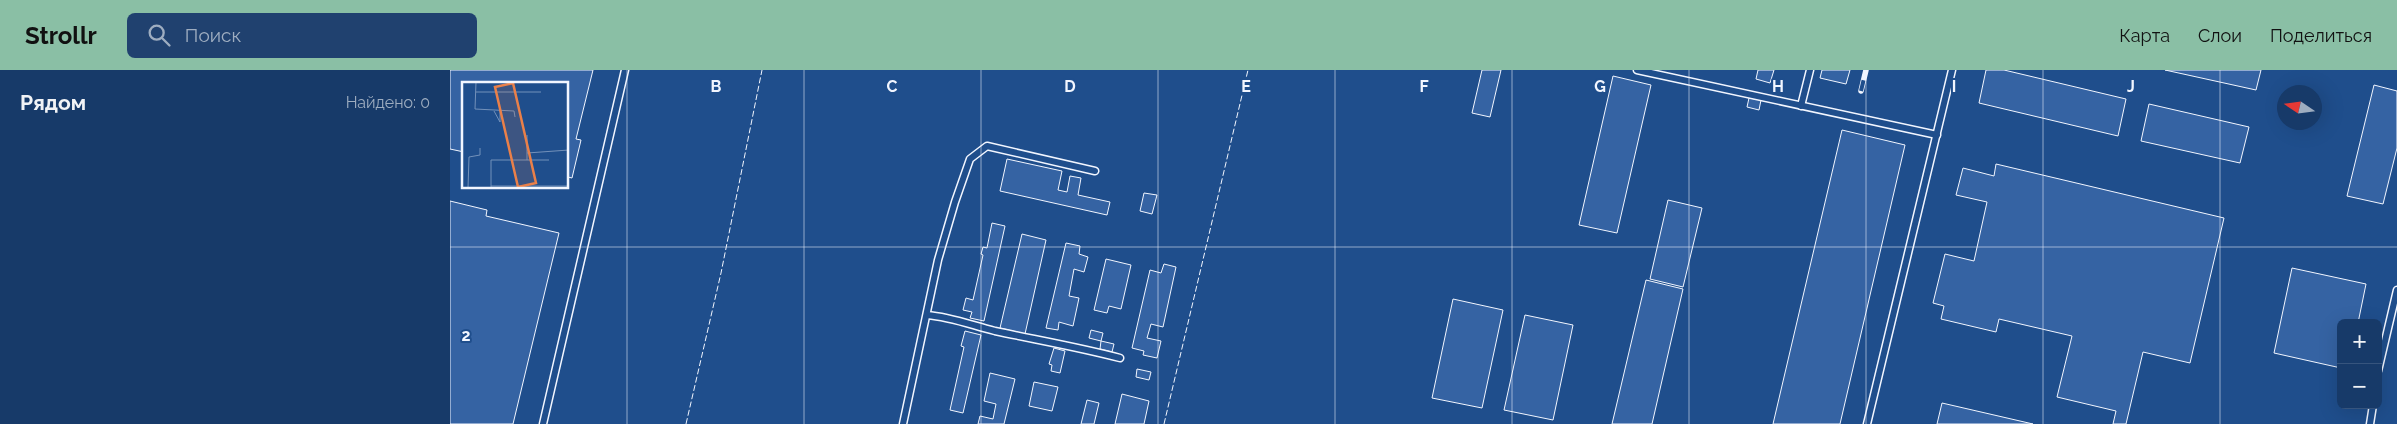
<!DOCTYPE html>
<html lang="ru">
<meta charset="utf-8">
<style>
body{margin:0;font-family:Raleway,sans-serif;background:#20416f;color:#f1f3f6}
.controls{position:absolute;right:15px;bottom:15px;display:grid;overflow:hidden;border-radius:8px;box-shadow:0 5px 20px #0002}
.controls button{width:45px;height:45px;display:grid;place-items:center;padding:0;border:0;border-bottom:1px solid #36547d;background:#173a69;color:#f1f3f6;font:25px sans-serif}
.compass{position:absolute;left:1827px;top:15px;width:45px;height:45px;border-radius:50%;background:#173a69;box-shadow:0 5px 20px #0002;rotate:283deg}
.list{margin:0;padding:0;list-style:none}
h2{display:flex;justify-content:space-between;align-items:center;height:65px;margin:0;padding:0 20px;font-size:21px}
h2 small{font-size:16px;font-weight:400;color:#9eadc0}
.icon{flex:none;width:28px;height:28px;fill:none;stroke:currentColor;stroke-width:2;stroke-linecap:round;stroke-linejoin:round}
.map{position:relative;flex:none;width:1947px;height:354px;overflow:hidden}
header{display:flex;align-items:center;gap:30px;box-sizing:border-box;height:70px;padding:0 25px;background:#8abfa5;color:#111}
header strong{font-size:24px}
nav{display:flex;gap:28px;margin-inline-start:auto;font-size:18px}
.search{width:350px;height:45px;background:#20416f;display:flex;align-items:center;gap:12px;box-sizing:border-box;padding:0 18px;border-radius:8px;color:#9eadc0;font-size:19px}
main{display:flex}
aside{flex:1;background:#173a69}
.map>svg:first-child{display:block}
.building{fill:#3563a3;stroke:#f2f6ff}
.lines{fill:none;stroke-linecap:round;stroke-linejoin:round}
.service-casing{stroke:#f2f6ff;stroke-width:9}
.service{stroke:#1f4e8c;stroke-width:6}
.rail-casing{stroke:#f2f6ff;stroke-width:5.5}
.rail{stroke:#1f4e8c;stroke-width:4;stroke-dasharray:11;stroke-linecap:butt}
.fence{stroke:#f2f6ff;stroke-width:1;stroke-dasharray:6 2.5;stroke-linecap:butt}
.grid{fill:none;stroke:#f2f6ff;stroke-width:1;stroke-opacity:0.55}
.inset-road{fill:none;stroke:#7391ba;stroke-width:1}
.view{fill:#ea8049;fill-opacity:0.15;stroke:#ea8049;stroke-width:2.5}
.inset-edge{fill:none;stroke:#f2f6ff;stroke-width:2.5}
.grid-label{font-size:16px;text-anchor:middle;font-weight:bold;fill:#f2f6ff;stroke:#1f4e8c;stroke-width:4;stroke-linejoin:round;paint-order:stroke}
</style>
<header>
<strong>Strollr</strong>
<div class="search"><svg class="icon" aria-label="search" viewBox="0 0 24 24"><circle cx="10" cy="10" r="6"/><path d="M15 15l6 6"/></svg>Поиск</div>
<nav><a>Карта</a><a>Слои</a><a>Поделиться</a></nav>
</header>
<main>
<aside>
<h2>Рядом<small>Найдено: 0</small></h2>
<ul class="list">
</ul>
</aside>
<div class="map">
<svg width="1947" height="354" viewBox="0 0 1947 354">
<rect width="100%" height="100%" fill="#1f4e8c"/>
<g class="building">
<path d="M0,0H143L126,69L131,70L122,108L118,107V14H14V82L0,79Z"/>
<path d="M1032,0H1051L1040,47L1022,43Z"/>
<path d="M1308,0H1324L1320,13L1306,9Z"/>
<path d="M1372,0H1400L1396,14L1370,8Z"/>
<path d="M1536,0H1554L1676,29L1668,66L1529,33Z"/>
<path d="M1715,0H1811L1806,20Z"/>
<path d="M1163,6L1201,15L1167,163L1129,155Z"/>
<path d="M1924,15L1947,21V78L1933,134L1897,126Z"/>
<path d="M1299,28L1311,30L1309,40L1297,37Z"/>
<path d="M1699,34L1799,57L1790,93L1691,71Z"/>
<path d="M1392,60L1455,75L1390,354H1323Z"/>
<path d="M557,89L612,101L608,120L617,122L620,106L631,108L628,125L660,132L657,145L550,121Z"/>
<path d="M1546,94L1774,148L1740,293L1693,282L1676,354H1663L1666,341L1607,327L1622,266L1549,249L1546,262L1491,249L1494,236L1483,233L1495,184L1524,191L1537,132L1506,125L1513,98L1544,106Z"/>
<path d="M694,123L707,125L702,144L690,141Z"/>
<path d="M1218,130L1252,138L1233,217L1200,209Z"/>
<path d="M0,131L37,140L36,146L109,163L63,354H0Z"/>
<path d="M542,153L555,156L534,251L520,248L522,242L513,240L516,228L523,230L533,185L531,184L533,177L537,178Z"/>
<path d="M572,164L596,170L575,264L550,258Z"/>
<path d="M616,173L630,176L629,184L638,187L634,202L624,199L619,226L629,228L623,256L609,252L608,260L596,258Z"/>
<path d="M656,189L681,195L671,239L659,236L657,243L644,240Z"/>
<path d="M714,194L726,197L713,257L701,254L697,268L711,271L707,288L693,285L694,281L682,278L700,200L711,203Z"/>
<path d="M1842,198L1916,214L1908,253H1891V298L1824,283Z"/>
<path d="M1196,210L1233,219L1202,354H1162Z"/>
<path d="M1003,229L1053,240L1032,338L982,328Z"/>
<path d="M1075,245L1123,255L1103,350L1054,340Z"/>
<path d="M641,260L653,263L651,271L639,268Z"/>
<path d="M515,261L531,265L513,343L500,340L514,277L511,276Z"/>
<path d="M651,271L664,274L662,282L650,279Z"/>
<path d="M604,278L615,281L610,303L601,301L602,295L599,294Z"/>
<path d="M687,299L701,302L699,310L686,307Z"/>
<path d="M540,303L565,309L554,354H528L530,346L543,349L546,334L534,331Z"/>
<path d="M584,312L608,317L602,341L579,336Z"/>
<path d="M672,324L699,331L694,354H665Z"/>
<path d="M637,330L649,333L644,354H631Z"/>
<path d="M1492,333L1583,354H1487Z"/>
</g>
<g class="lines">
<defs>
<g id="service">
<path d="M1187,0L1487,65"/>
<path d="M1351,36L1360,0"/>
<path d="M477,245C501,247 521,255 545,261C587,270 628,277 670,288"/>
<path d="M1928,301L1947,220"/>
<path d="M93,354L175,0"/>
<path d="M453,354L488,190L505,132L520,89L537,76L645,101"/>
<path d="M1417,354L1502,0"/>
<path d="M1920,354L1923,335"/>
</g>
</defs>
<use href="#service" class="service-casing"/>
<use href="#service" class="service"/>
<defs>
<path id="rail" d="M1411,21L1416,0"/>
</defs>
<use href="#rail" class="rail-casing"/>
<use href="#rail" class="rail"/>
<g class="fence">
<path d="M236,354L271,203L312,0"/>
<path d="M714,354L798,0"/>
</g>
</g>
<path class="grid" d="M177,0V354M354,0V354M531,0V354M708,0V354M885,0V354M1062,0V354M1239,0V354M1416,0V354M1593,0V354M1770,0V354M0,177H1947"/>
<g transform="translate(12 12)">
<rect width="106" height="106" fill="#1f4e8c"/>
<path class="inset-road" d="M14,0L13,27L52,29L53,35M14,10H79M32,29L38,40V29M65,53V78M65,71L107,68M29,104H107M6,106L7,75L18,73V66M29,106V78H87"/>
<path class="view" d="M51,1L74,101L56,105L33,5Z"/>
<rect width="106" height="106" class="inset-edge"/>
</g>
<g class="grid-label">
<text x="266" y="22">B</text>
<text x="442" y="22">C</text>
<text x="620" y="22">D</text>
<text x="796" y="22">E</text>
<text x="974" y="22">F</text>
<text x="1150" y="22">G</text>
<text x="1328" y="22">H</text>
<text x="1504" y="22">I</text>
<text x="1681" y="22">J</text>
<text x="16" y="271">2</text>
</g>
</svg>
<div class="controls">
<button>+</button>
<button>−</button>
</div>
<svg class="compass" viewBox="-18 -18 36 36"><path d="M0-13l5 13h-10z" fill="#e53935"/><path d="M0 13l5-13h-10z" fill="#9eadc0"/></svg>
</div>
</main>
